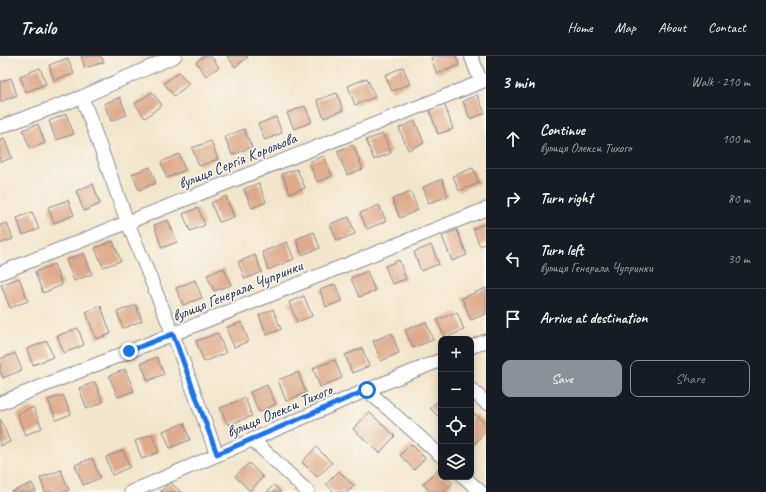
<!DOCTYPE html>
<meta charset="utf-8">
<style>
body{margin:0;font-family:Caveat,sans-serif;background:#242831;color:#f1f3f6}
.controls{position:absolute;right:12px;bottom:12px;display:grid;overflow:hidden;border-radius:8px;box-shadow:0 2px 10px #0003}
.controls button{width:36px;height:36px;display:grid;place-items:center;padding:0;border:0;border-bottom:1px solid #363941;background:#171b24;color:#f1f3f6;font:20px sans-serif}
.stop{position:absolute;width:12px;height:12px;margin:-9px;border:3px solid #1a73e8;border-radius:50%;background:#fff}
.stop.end{background:#1a73e8;border-color:#fff;box-shadow:0 1px 4px #0008}
.list{margin:0;padding:0;list-style:none}
h2{display:flex;justify-content:space-between;align-items:center;height:52px;margin:0;padding:0 16px;font-size:17px}
h2 small{font-size:13px;font-weight:400;color:#9ea1a6}
.list li{display:grid;grid-template-columns:26px 1fr auto;gap:12px;align-items:center;box-sizing:border-box;height:60px;padding:0 16px;border-top:1px solid #363941}
.list b{display:block;font-size:15px;white-space:nowrap}
.list p{margin:0;font-size:13px;white-space:nowrap;color:#9ea1a6}
.list em{font-size:13px;font-style:normal;color:#9ea1a6}
.actions{display:flex;gap:8px;padding:12px 16px}
.actions a{flex:1;padding:9px 0;border:1px solid #8c9099;border-radius:8px;text-align:center;font-size:14px;color:#8c9099}
.actions .main{background:#8c9099;color:#fff}
.icon{flex:none;width:22px;height:22px;fill:none;stroke:currentColor;stroke-width:2;stroke-linecap:round;stroke-linejoin:round}
.map{position:relative;flex:none;width:486px;height:436px;overflow:hidden}
header{display:flex;align-items:center;gap:24px;box-sizing:border-box;height:56px;padding:0 20px;background:#171b24;border-bottom:1px solid #363941}
header strong{font-size:19px}
nav{display:flex;gap:22px;margin-inline-start:auto;font-size:14px}
main{display:flex}
aside{flex:1;background:#171b24}
.map>svg:first-child{display:block}
.building{fill:#deaa8b}
.lines{fill:none;stroke-linecap:round;stroke-linejoin:round}
.street-casing{stroke:#868a94;stroke-width:15}
.street{stroke:#fff;stroke-width:13}
.route{stroke:#1a73e8;stroke-width:5}
.labels{text-anchor:middle;stroke-width:3;stroke-linejoin:round;paint-order:stroke}
.street-label{font-size:16px;fill:#1b2f5e;stroke:#fbf7ec}
</style>
<header>
<strong>Trailo</strong>
<nav><a>Home</a><a>Map</a><a>About</a><a>Contact</a></nav>
</header>
<main>
<div class="map">
<svg width="486" height="436" viewBox="0 0 486 436">
<rect width="100%" height="100%" fill="#fbf7ec"/>
<filter id="ink" filterUnits="userSpaceOnUse"><feTurbulence type="fractalNoise" baseFrequency=".025" numOctaves="2"/><feDisplacementMap in="SourceGraphic" scale="8" xChannelSelector="R" yChannelSelector="G"/><feConvolveMatrix kernelMatrix="1 2 1 2 8 2 1 2 1" color-interpolation-filters="sRGB"/></filter>
<filter id="wash" filterUnits="userSpaceOnUse"><feTurbulence type="fractalNoise" baseFrequency=".012" numOctaves="4" result="noise"/><feDisplacementMap in="SourceGraphic" scale="16" xChannelSelector="R" yChannelSelector="G"/><feGaussianBlur stdDeviation="0.9" result="paint"/><feColorMatrix in="noise" values="0 0 0 0 0 0 0 0 0 0 0 0 0 0 0 0 0 1.4 0 .05"/><feComposite in="paint" operator="in"/></filter>
<g filter="url(#wash)">
<rect width="100%" height="100%" fill="#f2e5cb"/>
<g id="blocks">
<g class="building">
<path d="M81,0H101L104,6L85,12Z"/>
<path d="M204,0H211L219,11L206,20L196,6Z"/>
<path d="M227,0H247L248,1L235,11Z"/>
<path d="M435,0H456L459,9L437,18L431,2Z"/>
<path d="M68,2L74,18L54,24L49,9Z"/>
<path d="M403,11L410,28L392,35L385,19Z"/>
<path d="M40,12L46,28L26,36L20,20Z"/>
<path d="M179,16L189,28L174,40L164,27Z"/>
<path d="M11,22L17,39L0,46V26Z"/>
<path d="M367,22L375,41L355,49L348,30Z"/>
<path d="M152,36L162,49L145,62L135,48Z"/>
<path d="M337,37L343,54L324,62L317,44Z"/>
<path d="M477,39L485,57L470,63L463,45Z"/>
<path d="M120,41L127,59L111,65L104,48Z"/>
<path d="M444,47L453,73L438,78L429,53Z"/>
<path d="M305,50L312,66L294,73L287,57Z"/>
<path d="M66,58L74,78L56,84L49,65Z"/>
<path d="M276,61L282,77L265,84L258,68Z"/>
<path d="M415,65L424,87L408,94L399,72Z"/>
<path d="M38,68L45,87L30,93L23,74Z"/>
<path d="M244,73L252,91L232,99L225,81Z"/>
<path d="M383,78L391,97L374,104L366,84Z"/>
<path d="M4,82L12,102L0,106V83Z"/>
<path d="M211,85L218,103L199,110L192,92Z"/>
<path d="M353,89L363,113L347,119L337,95Z"/>
<path d="M179,98L185,114L167,122L161,106Z"/>
<path d="M324,100L332,120L317,126L309,106Z"/>
<path d="M150,111L156,127L139,134L132,118Z"/>
<path d="M473,112L479,127L459,135L453,120Z"/>
<path d="M297,113L305,132L290,137L282,118Z"/>
<path d="M442,123L448,140L429,147L423,131Z"/>
<path d="M259,127L266,146L252,152L244,133Z"/>
<path d="M93,128L100,148L84,155L76,135Z"/>
<path d="M411,136L418,154L400,162L392,143Z"/>
<path d="M226,140L234,161L219,166L211,147Z"/>
<path d="M68,144L74,159L54,167L48,151Z"/>
<path d="M379,149L386,165L367,173L360,157Z"/>
<path d="M198,152L205,169L190,175L183,158Z"/>
<path d="M32,156L39,173L23,179L17,162Z"/>
<path d="M349,161L355,178L337,185L330,168Z"/>
<path d="M168,164L177,186L162,192L154,169Z"/>
<path d="M7,167L13,183L0,188V169Z"/>
<path d="M486,167V187L480,190L473,173Z"/>
<path d="M457,174L467,199L452,205L442,180Z"/>
<path d="M314,176L320,192L302,199L296,183Z"/>
<path d="M113,185L121,205L103,211L95,192Z"/>
<path d="M287,186L294,203L268,214L262,196Z"/>
<path d="M431,189L439,208L421,215L414,196Z"/>
<path d="M84,197L92,218L74,225L66,204Z"/>
<path d="M255,199L262,216L245,223L238,206Z"/>
<path d="M399,204L406,223L392,228L385,210Z"/>
<path d="M54,208L62,229L43,237L35,216Z"/>
<path d="M224,212L231,229L214,235L207,219Z"/>
<path d="M367,215L375,235L359,241L351,222Z"/>
<path d="M19,222L28,245L10,252L1,229Z"/>
<path d="M195,224L202,242L183,249L176,232Z"/>
<path d="M335,228L342,245L326,251L320,234Z"/>
<path d="M486,232V258L471,264L462,242Z"/>
<path d="M304,240L312,260L297,266L289,246Z"/>
<path d="M136,249L142,265L123,272L117,256Z"/>
<path d="M101,250L111,278L96,283L86,256Z"/>
<path d="M273,253L281,273L267,279L259,259Z"/>
<path d="M457,256L464,274L445,282L437,264Z"/>
<path d="M241,266L249,285L234,291L226,272Z"/>
<path d="M426,266L433,284L413,292L405,274Z"/>
<path d="M78,272L84,289L64,297L57,280Z"/>
<path d="M218,277L226,297L204,306L196,285Z"/>
<path d="M392,277L399,297L381,305L373,285Z"/>
<path d="M47,285L53,301L33,309L27,293Z"/>
<path d="M362,292L369,310L352,317L345,299Z"/>
<path d="M15,297L22,314L3,322L0,315V303Z"/>
<path d="M157,301L164,318L148,325L141,307Z"/>
<path d="M335,304L342,322L320,331L313,312Z"/>
<path d="M125,313L134,335L118,341L109,320Z"/>
<path d="M298,316L306,337L286,345L278,324Z"/>
<path d="M95,326L103,346L87,353L79,332Z"/>
<path d="M267,329L276,348L259,356L250,336Z"/>
<path d="M63,339L71,358L56,364L48,344Z"/>
<path d="M245,342L252,360L228,369L220,352Z"/>
<path d="M441,342V363L430,352Z"/>
<path d="M33,351L42,372L25,379L17,358Z"/>
<path d="M369,356L395,380L380,397L353,373Z"/>
<path d="M475,358L486,368V375L473,390L471,388V363Z"/>
<path d="M0,364H1L10,386L0,390Z"/>
<path d="M184,367L190,384L170,392L163,375Z"/>
<path d="M152,378L159,396L142,403L135,385Z"/>
<path d="M411,388L425,402L414,414L400,399Z"/>
<path d="M316,391L332,407L317,421L302,406Z"/>
<path d="M123,394L130,411L112,419L106,401Z"/>
<path d="M92,402L100,422L83,429L75,409Z"/>
<path d="M249,407L263,421L250,435L235,420Z"/>
<path d="M438,413L441,416V421H446L452,427L444,436H431L423,428Z"/>
<path d="M61,414L69,434L63,436H45L40,422Z"/>
<path d="M339,415L354,430L348,436H334L326,428Z"/>
<path d="M170,426L181,436H160Z"/>
<path d="M32,427L36,436H11Z"/>
<path d="M274,429L281,436H267Z"/>
</g>
</g>
</g>
<g filter="url(#ink)">
<use href="#blocks" fill-opacity="0" stroke="#868a94" stroke-width="1"/>
<g class="lines">
<defs>
<g id="street">
<path d="M471,0L481,26"/>
<path d="M82,41L127,165L173,278L217,399"/>
<path d="M0,71L82,41L175,0"/>
<path d="M0,217L486,24"/>
<path d="M471,291L486,285"/>
<path d="M471,333L486,347"/>
<path d="M367,334L441,400"/>
<path d="M0,347L486,153"/>
<path d="M253,384L308,436"/>
<path d="M464,421L481,436"/>
<path d="M131,436L367,334L441,304"/>
</g>
</defs>
<use href="#street" class="street-casing"/>
<use href="#street" class="street"/>
</g>
</g>
<g class="lines" filter="url(#ink)">
<path class="route" d="M129,295L173,278L217,398L367,334"/>
</g>
<g class="labels">
<g class="street-label">
<text transform="translate(237 104) rotate(-22)" y="6">вулиця Сергія Корольова</text>
<text transform="translate(237 234) rotate(-22)" y="6">вулиця Генерала Чупринки</text>
<text transform="translate(279 354) rotate(-23)" y="6">вулиця Олекси Тихого</text>
</g>
</g>
</svg>
<div class="controls">
<button>+</button>
<button>−</button>
<button><svg class="icon" aria-label="locate" viewBox="0 0 24 24"><circle cx="12" cy="12" r="6"/><path d="M12 2v4M12 18v4M2 12h4M18 12h4"/></svg></button>
<button><svg class="icon" aria-label="layers" viewBox="0 0 24 24"><path d="M12 4l9 5-9 5-9-5zM3 14l9 5 9-5"/></svg></button>
</div>
<div class="stop" style="left:367px;top:334px"></div>
<div class="stop end" style="left:129px;top:295px"></div>
</div>
<aside>
<h2>3 min<small>Walk · 210 m</small></h2>
<ul class="list">
<li><svg class="icon" aria-label="ahead" viewBox="0 0 24 24"><path d="M12 20V5M6 11l6-6 6 6"/></svg><div><b>Continue</b><p>вулиця Олекси Тихого</p></div><em>100 m</em></li>
<li><svg class="icon" aria-label="right" viewBox="0 0 24 24"><path d="M7 20v-9h11M14 6l5 5-5 5"/></svg><div><b>Turn right</b></div><em>80 m</em></li>
<li><svg class="icon" aria-label="left" viewBox="0 0 24 24"><path d="M17 20v-9H6M10 6l-5 5 5 5"/></svg><div><b>Turn left</b><p>вулиця Генерала Чупринки</p></div><em>30 m</em></li>
<li><svg class="icon" aria-label="arrive" viewBox="0 0 24 24"><path d="M6 21V4h12l-3 4 3 4H6"/></svg><div><b>Arrive at destination</b></div></li>
</ul>
<div class="actions"><a class="main">Save</a><a>Share</a></div>
</aside>
</main>
